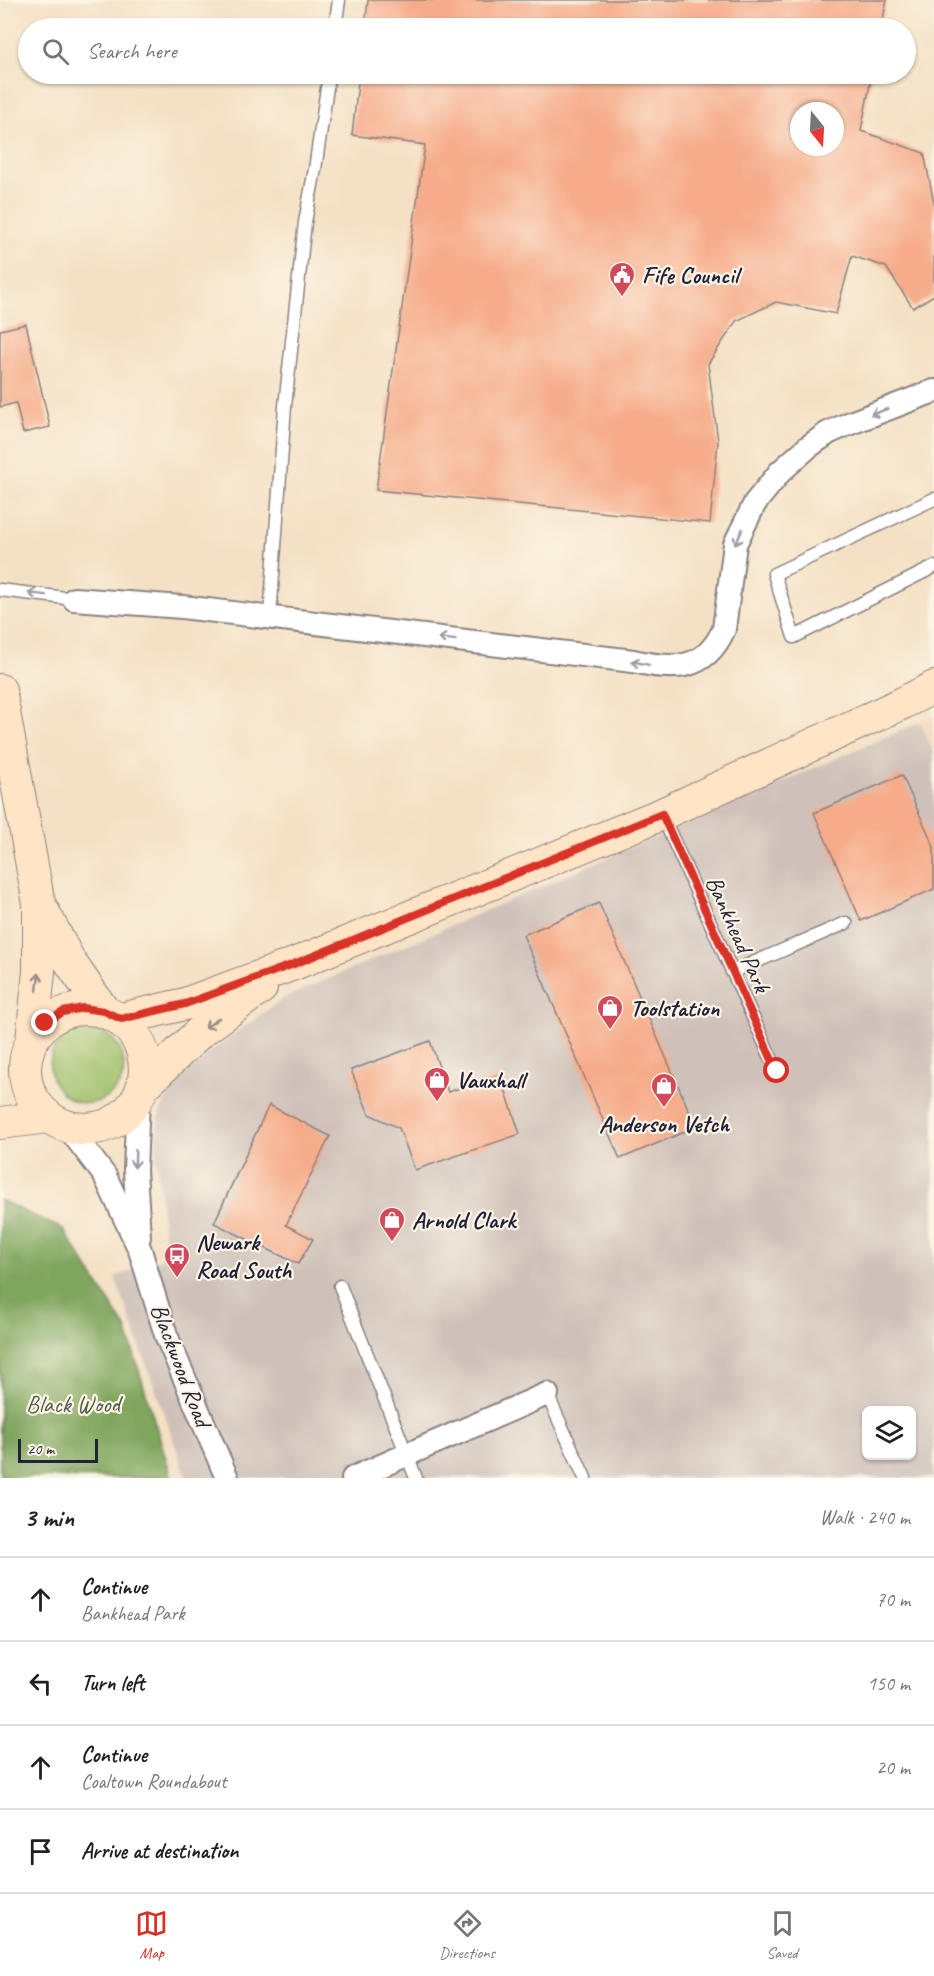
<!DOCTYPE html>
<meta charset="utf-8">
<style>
body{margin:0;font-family:Caveat,sans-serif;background:#f2f2f2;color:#202124}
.controls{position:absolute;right:18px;bottom:18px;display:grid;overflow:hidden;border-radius:9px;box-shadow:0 2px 4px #0004}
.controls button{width:54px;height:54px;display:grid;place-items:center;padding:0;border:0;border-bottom:2px solid #e0e0e0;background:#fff;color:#202124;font:30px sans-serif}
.compass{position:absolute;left:790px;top:102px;width:54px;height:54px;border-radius:50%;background:#fff;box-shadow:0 2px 4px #0004;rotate:162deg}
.scale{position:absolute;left:18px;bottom:15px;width:80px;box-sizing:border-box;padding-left:6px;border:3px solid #22223b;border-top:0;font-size:16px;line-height:21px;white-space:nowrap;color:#22223b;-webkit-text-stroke:4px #fcf5e5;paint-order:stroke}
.stop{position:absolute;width:18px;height:18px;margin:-14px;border:4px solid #d93025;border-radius:50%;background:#fff}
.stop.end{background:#d93025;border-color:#fff;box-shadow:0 2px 6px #0008}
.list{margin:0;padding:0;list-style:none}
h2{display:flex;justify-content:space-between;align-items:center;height:78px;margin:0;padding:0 24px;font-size:26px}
h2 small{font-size:20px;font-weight:400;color:#757577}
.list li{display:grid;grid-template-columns:39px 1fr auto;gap:18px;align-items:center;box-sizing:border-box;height:84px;padding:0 24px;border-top:2px solid #e0e0e0}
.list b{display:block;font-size:22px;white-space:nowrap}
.list p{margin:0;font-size:20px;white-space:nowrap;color:#757577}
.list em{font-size:20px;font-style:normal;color:#757577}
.icon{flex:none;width:33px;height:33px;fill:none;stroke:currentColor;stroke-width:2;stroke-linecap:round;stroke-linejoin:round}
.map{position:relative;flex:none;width:934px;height:1478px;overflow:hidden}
.search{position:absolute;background:#fff;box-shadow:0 2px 4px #0004;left:18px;right:18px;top:18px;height:66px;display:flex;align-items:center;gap:15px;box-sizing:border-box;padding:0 21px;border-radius:33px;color:#757577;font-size:22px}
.sheet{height:414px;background:#fff}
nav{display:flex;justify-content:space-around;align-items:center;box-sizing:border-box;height:84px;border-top:2px solid #e0e0e0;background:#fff;font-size:16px;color:#757577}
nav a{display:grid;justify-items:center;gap:3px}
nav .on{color:#d93025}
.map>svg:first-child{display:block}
.built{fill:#f2d5bd}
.industrial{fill:#cfc1ba;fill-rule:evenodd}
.green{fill:#9fc069;stroke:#607152;stroke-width:1.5}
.forest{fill:#7fa65d;stroke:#50644c;stroke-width:1.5}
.building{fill:#f6ac8a;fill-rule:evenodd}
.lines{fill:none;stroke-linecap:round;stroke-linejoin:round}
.service-casing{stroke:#8b8280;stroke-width:15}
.minor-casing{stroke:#8b8280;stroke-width:26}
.secondary-casing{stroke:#8b8280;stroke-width:34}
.service{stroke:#fff;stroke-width:12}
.minor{stroke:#fff;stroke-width:22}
.secondary{stroke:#ffe4c6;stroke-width:32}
.oneway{stroke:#9c9ca7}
.oneway2{stroke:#9c8d87}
.route{stroke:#d93025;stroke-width:8}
.labels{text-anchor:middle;stroke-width:4.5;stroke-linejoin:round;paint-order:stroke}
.poi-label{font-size:24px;font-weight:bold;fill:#22223b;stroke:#fcf5e5;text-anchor:start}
.street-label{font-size:24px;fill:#22223b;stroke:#fcf5e5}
.park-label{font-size:24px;fill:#4e594b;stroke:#fcf5e5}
</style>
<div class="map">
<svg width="934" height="1478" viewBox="0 0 934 1478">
<rect width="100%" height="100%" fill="#fcf5e5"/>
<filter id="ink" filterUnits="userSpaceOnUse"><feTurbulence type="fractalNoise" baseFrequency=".0167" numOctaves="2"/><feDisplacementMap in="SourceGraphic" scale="12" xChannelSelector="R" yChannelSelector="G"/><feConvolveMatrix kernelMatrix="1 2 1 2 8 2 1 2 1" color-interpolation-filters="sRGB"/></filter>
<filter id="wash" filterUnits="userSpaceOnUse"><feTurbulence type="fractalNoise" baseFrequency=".008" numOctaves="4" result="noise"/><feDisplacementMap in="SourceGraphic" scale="24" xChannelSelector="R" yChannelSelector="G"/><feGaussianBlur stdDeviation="1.35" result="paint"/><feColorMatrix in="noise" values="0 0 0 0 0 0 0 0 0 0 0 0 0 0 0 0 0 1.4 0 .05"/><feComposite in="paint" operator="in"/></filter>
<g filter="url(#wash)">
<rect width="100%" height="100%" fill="#f4e1c5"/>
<path class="built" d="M934,716V754L920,722Z"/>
<path class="industrial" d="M920,722L934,754V1478H187L115,1277L166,1257L156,1152L158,1118L171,1087L213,1049L284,998ZM866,1410H912V1456H866Z"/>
<circle class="green" cx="87" cy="1066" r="37"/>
<path class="forest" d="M0,1200L63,1229L126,1328L172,1478L0,1477Z"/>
<g id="blocks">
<g class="building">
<path d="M368,0H887L881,28H365Z"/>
<path d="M359,74H872L861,131L924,153L934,203V295L913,308L886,267L852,256L836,314L776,302L736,321L708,364L718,441L710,523L376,490L425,145L352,135ZM799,111H835V147H799Z"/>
<path d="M26,324L50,427L23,433L16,403L0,407V330Z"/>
<path d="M902,775L934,847V889L861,921L814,813Z"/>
<path d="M599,903L696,1127L620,1159L523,935Z"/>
<path d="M430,1041L448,1092L500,1074L520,1134L415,1170L399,1128L369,1114L351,1070Z"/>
<path d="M269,1105L330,1136L286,1225L313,1239L298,1264L214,1223Z"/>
</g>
</g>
</g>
<g filter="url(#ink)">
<use href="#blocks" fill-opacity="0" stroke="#8b8280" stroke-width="1.5"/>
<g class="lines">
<defs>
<g id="service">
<path d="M335,28L339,0"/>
<path d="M934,499L774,574L794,637L934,567"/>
<path d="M0,590L74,599"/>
<path d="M270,617L285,406L305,222L315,169L329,74"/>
<path d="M662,815L777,1071"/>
<path d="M732,972L846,923"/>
<path d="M340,1286L416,1478"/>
<path d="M547,1394L585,1478"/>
</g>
<g id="minor">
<path d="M74,599L182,607L633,661C673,670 705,672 724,629L735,544L755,503L780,472L808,447L828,433L848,424L934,391"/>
<path d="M138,1100L135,1170L139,1237"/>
<path d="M67,1126L105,1176L140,1250L166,1335L227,1478"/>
<path d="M353,1478L547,1394"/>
</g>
<g id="secondary">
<path d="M0,690L39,904V972L32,1040"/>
<path d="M41,907L70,962L104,1011"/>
<circle cx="85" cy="1069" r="60"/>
<path d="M121,1019L185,1004L294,964L662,814L903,703L934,687"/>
<path d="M144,1086L200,1032L261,988"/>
<path d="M0,1123L49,1117"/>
</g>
</defs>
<use href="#service" class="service-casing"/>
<use href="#minor" class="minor-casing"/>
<use href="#secondary" class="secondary-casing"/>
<use href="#service" class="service"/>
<use href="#minor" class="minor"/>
<use href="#secondary" class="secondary"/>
</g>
<defs><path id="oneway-shaft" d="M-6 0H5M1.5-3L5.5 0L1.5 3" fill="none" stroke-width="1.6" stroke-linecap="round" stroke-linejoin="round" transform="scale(1.5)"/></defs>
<g class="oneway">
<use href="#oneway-shaft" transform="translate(879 412) rotate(159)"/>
<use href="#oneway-shaft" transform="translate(739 537) rotate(114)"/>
<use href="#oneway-shaft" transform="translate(37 594) rotate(-173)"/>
<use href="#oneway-shaft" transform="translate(447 639) rotate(-173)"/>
<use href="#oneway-shaft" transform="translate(640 663) rotate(-168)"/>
<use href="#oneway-shaft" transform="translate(135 1159) rotate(93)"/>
</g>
<g class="oneway2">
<use href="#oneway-shaft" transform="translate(38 982) rotate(-84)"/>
<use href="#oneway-shaft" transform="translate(212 1023) rotate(144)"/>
</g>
</g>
<g class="lines" filter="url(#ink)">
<path class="route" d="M45,1023L63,1012L83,1008L104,1011L121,1019L185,1004L294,964L662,814L777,1071"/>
</g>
<defs>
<symbol id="civic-pin" viewBox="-11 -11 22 30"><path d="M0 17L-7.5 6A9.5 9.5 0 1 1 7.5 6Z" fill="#d1495b" stroke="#fcf5e5"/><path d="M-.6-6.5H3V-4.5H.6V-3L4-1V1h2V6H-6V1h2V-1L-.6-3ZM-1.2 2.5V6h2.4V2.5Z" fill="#fff"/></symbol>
<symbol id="shop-pin" viewBox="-11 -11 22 30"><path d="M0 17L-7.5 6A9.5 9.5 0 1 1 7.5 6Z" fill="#d1495b" stroke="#fcf5e5"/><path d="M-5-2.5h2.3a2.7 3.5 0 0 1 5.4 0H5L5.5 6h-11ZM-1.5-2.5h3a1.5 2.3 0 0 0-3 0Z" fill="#fff"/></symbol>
<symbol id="bus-pin" viewBox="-11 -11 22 30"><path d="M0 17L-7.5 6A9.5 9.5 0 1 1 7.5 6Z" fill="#d1495b" stroke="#fcf5e5"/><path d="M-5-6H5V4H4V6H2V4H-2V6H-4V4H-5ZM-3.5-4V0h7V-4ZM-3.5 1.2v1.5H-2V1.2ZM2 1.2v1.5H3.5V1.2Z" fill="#fff"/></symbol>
</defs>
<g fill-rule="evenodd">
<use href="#civic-pin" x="607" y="260" width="30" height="40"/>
<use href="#shop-pin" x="595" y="993" width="30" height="40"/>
<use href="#shop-pin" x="422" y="1065" width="30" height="40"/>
<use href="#shop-pin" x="649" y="1071" width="30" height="40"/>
<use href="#shop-pin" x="377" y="1205" width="30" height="40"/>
<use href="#bus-pin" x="162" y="1241" width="30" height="40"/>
</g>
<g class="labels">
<g class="poi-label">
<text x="642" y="283">Fife Council</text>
<text x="630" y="1016">Toolstation</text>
<text x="456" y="1088">Vauxhall</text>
<text x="664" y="1132" text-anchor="middle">Anderson Vetch</text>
<text x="412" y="1228">Arnold Clark</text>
<text x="196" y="1250">Newark<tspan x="196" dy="28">Road South</tspan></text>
</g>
<g class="street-label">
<text transform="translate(738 934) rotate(66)" y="8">Bankhead Park</text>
<text transform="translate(181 1365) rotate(69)" y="8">Blackwood Road</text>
</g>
<g class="park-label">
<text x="73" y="1412">Black Wood</text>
</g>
</g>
</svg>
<div class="controls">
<button><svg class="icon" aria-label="layers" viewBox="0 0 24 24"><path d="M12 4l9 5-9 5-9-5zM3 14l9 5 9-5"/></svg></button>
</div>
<svg class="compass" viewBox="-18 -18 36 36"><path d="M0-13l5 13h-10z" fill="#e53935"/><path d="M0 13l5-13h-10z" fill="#757577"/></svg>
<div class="scale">20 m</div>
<div class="stop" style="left:777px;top:1071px"></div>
<div class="stop end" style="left:45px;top:1023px"></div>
<div class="search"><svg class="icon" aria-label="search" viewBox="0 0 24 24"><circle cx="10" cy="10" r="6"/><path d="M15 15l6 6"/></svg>Search here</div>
</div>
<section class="sheet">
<h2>3 min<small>Walk · 240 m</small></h2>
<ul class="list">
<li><svg class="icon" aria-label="ahead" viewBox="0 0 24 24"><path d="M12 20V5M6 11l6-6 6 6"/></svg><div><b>Continue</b><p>Bankhead Park</p></div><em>70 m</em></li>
<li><svg class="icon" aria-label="left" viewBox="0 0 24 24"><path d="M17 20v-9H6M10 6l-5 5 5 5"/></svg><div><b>Turn left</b></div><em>150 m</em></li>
<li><svg class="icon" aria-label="ahead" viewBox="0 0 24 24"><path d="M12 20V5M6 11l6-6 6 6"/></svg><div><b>Continue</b><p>Coaltown Roundabout</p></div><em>20 m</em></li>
<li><svg class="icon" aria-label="arrive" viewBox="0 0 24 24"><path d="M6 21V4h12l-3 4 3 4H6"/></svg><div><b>Arrive at destination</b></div></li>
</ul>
</section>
<nav>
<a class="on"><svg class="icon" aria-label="map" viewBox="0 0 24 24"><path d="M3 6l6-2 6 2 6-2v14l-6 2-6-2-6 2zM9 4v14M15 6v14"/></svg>Map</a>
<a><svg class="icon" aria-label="directions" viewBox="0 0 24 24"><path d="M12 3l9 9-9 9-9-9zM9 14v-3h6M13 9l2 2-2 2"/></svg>Directions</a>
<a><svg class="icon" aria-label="saved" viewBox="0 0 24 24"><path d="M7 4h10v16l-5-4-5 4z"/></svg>Saved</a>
</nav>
